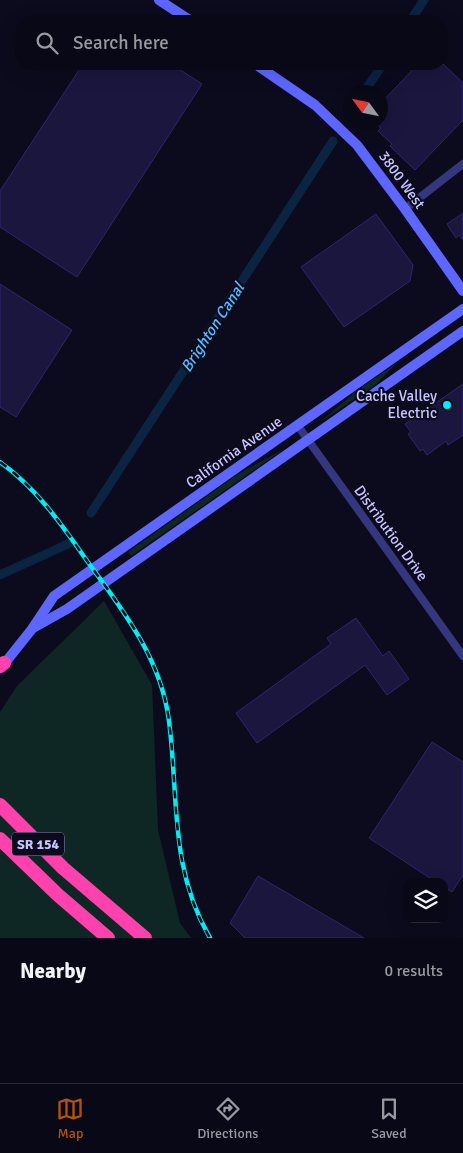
<!DOCTYPE html>
<style>
body{margin:0;font-family:Signika,sans-serif;background:#171623;color:#f1f3f6}
.controls{position:absolute;right:15px;bottom:15px;display:grid;overflow:hidden;border-radius:10px;box-shadow:0 5px 20px #0002}
.controls button{width:45px;height:45px;display:grid;place-items:center;padding:0;border:0;border-bottom:1px solid #292935;background:#090816;color:#f1f3f6;font:25px sans-serif}
.compass{position:absolute;left:343px;top:85px;width:45px;height:45px;border-radius:50%;background:#090816;box-shadow:0 5px 20px #0002;rotate:303deg}
.list{margin:0;padding:0;list-style:none}
h2{display:flex;justify-content:space-between;align-items:center;height:65px;margin:0;padding:0 20px;font-size:21px}
h2 small{font-size:16px;font-weight:400;color:#999aa1}
.icon{flex:none;width:28px;height:28px;fill:none;stroke:currentColor;stroke-width:2;stroke-linecap:round;stroke-linejoin:round}
.map{position:relative;flex:none;width:463px;height:938px;overflow:hidden}
.search{position:absolute;background:#090816;box-shadow:0 5px 20px #0002;left:15px;right:15px;top:15px;height:55px;display:flex;align-items:center;gap:12px;box-sizing:border-box;padding:0 18px;border-radius:20px;color:#999aa1;font-size:19px}
.sheet{height:145px;background:#090816}
nav{display:flex;justify-content:space-around;align-items:center;box-sizing:border-box;height:70px;border-top:1px solid #292935;background:#090816;font-size:14px;color:#999aa1}
nav a{display:grid;justify-items:center;gap:2px}
nav .on{color:#b45309}
.map>svg:first-child{display:block}
.green{fill:#0e2724}
.lines{fill:none;stroke-linecap:round;stroke-linejoin:round}
.canal{stroke:#0a2442;stroke-width:9}
.building{fill:#1b163e;stroke:#2f276b}
.street{stroke:#34377e;stroke-width:8}
.secondary{stroke:#5d67ff;stroke-width:10}
.highway{stroke:#ff41ad;stroke-width:14}
.rail-casing{stroke:#00eef1;stroke-width:4.5}
.rail{stroke:#0c0b1d;stroke-width:2.5;stroke-dasharray:8;stroke-linecap:butt}
.poi-dot{fill:#00eef1;stroke:#0c0b1d;stroke-width:2}
.labels{text-anchor:middle;stroke-width:4.5;stroke-linejoin:round;paint-order:stroke}
.shield{fill:#0c0b1d;stroke:#908ebb;stroke-width:1}
.shield-label{font-size:14px;font-weight:bold;fill:#c8c6ff}
.street-label{font-size:15px;fill:#c8c6ff;stroke:#0c0b1d}
.poi-label{font-size:15px;fill:#c8c6ff;stroke:#0c0b1d;text-anchor:end}
.water-label{font-size:16px;font-style:italic;fill:#54bfff;stroke:#0c0b1d}
</style>
<div class="map">
<svg width="463" height="938" viewBox="0 0 463 938">
<rect width="100%" height="100%" fill="#0c0b1d"/>
<g class="green">
<path d="M398,362L374,386L320,422L359,389Z"/>
<path d="M284,449L131,556L128,552L238,474Z"/>
<path d="M104,601L152,685L158,830L180,923L191,938H0V712L17,686Z"/>
</g>
<g class="lines">
<g class="canal">
<path d="M410,21L424,0"/>
<path d="M364,92L383,64"/>
<path d="M91,513L333,141"/>
<path d="M0,575L68,544"/>
</g>
</g>
<g class="building">
<path d="M83,64H171L202,84L77,277L0,227V191Z"/>
<path d="M418,64H443L463,83V120L415,170L390,146L392,144L378,131L381,128L374,122H380V104Z"/>
<path d="M463,213V240L459,235L456,238L447,224Z"/>
<path d="M376,214L413,265L410,281L344,327L301,267Z"/>
<path d="M0,284L72,330L16,417L0,407Z"/>
<path d="M463,384V435L448,445L446,441L427,455L423,449L420,451L408,434L411,432L405,424Z"/>
<path d="M356,618L383,656L389,651L409,679L387,695L365,665L257,743L236,713L331,644L327,638Z"/>
<path d="M432,742L463,762V875L452,892L444,887V882H436L369,838Z"/>
<path d="M258,876L364,938H245L230,923Z"/>
</g>
<g class="lines">
<g class="street">
<path d="M405,209L463,164"/>
<path d="M298,426L463,656"/>
</g>
<g class="secondary">
<path d="M159,0L191,21"/>
<path d="M255,64L315,105L357,145L405,209L463,291"/>
<path d="M35,627L67,609L463,331"/>
<path d="M1,668L32,629L54,596L463,309"/>
</g>
<g class="highway">
<path d="M0,666L4,663"/>
<path d="M0,805L63,868L145,938"/>
<path d="M0,839L58,895L108,938"/>
</g>
<defs>
<path id="rail" d="M0,462C36,488 60,522 85,558C121,608 161,657 169,721C179,798 169,867 210,938"/>
</defs>
<use href="#rail" class="rail-casing"/>
<use href="#rail" class="rail"/>
</g>
<circle class="poi-dot" cx="447" cy="405" r="5"/>
<g class="labels">
<rect class="shield" x="12" y="832.5" width="52" height="23" rx="4"/>
<g class="shield-label">
<text x="38" y="849">SR 154</text>
</g>
<g class="street-label">
<text transform="translate(402 180) rotate(54)" y="5">3800 West</text>
<text transform="translate(234 452) rotate(-35)" y="5">California Avenue</text>
<text transform="translate(391 533) rotate(54)" y="5">Distribution Drive</text>
</g>
<g class="poi-label">
<text x="437" y="401">Cache Valley<tspan x="437" dy="17">Electric</tspan></text>
</g>
<g class="water-label">
<text transform="translate(212 327) rotate(-57)" y="6">Brighton Canal</text>
</g>
</g>
</svg>
<div class="controls">
<button><svg class="icon" aria-label="layers" viewBox="0 0 24 24"><path d="M12 4l9 5-9 5-9-5zM3 14l9 5 9-5"/></svg></button>
</div>
<svg class="compass" viewBox="-18 -18 36 36"><path d="M0-13l5 13h-10z" fill="#e53935"/><path d="M0 13l5-13h-10z" fill="#999aa1"/></svg>
<div class="search"><svg class="icon" aria-label="search" viewBox="0 0 24 24"><circle cx="10" cy="10" r="6"/><path d="M15 15l6 6"/></svg>Search here</div>
</div>
<section class="sheet">
<h2>Nearby<small>0 results</small></h2>
<ul class="list">
</ul>
</section>
<nav>
<a class="on"><svg class="icon" aria-label="map" viewBox="0 0 24 24"><path d="M3 6l6-2 6 2 6-2v14l-6 2-6-2-6 2zM9 4v14M15 6v14"/></svg>Map</a>
<a><svg class="icon" aria-label="directions" viewBox="0 0 24 24"><path d="M12 3l9 9-9 9-9-9zM9 14v-3h6M13 9l2 2-2 2"/></svg>Directions</a>
<a><svg class="icon" aria-label="saved" viewBox="0 0 24 24"><path d="M7 4h10v16l-5-4-5 4z"/></svg>Saved</a>
</nav>
